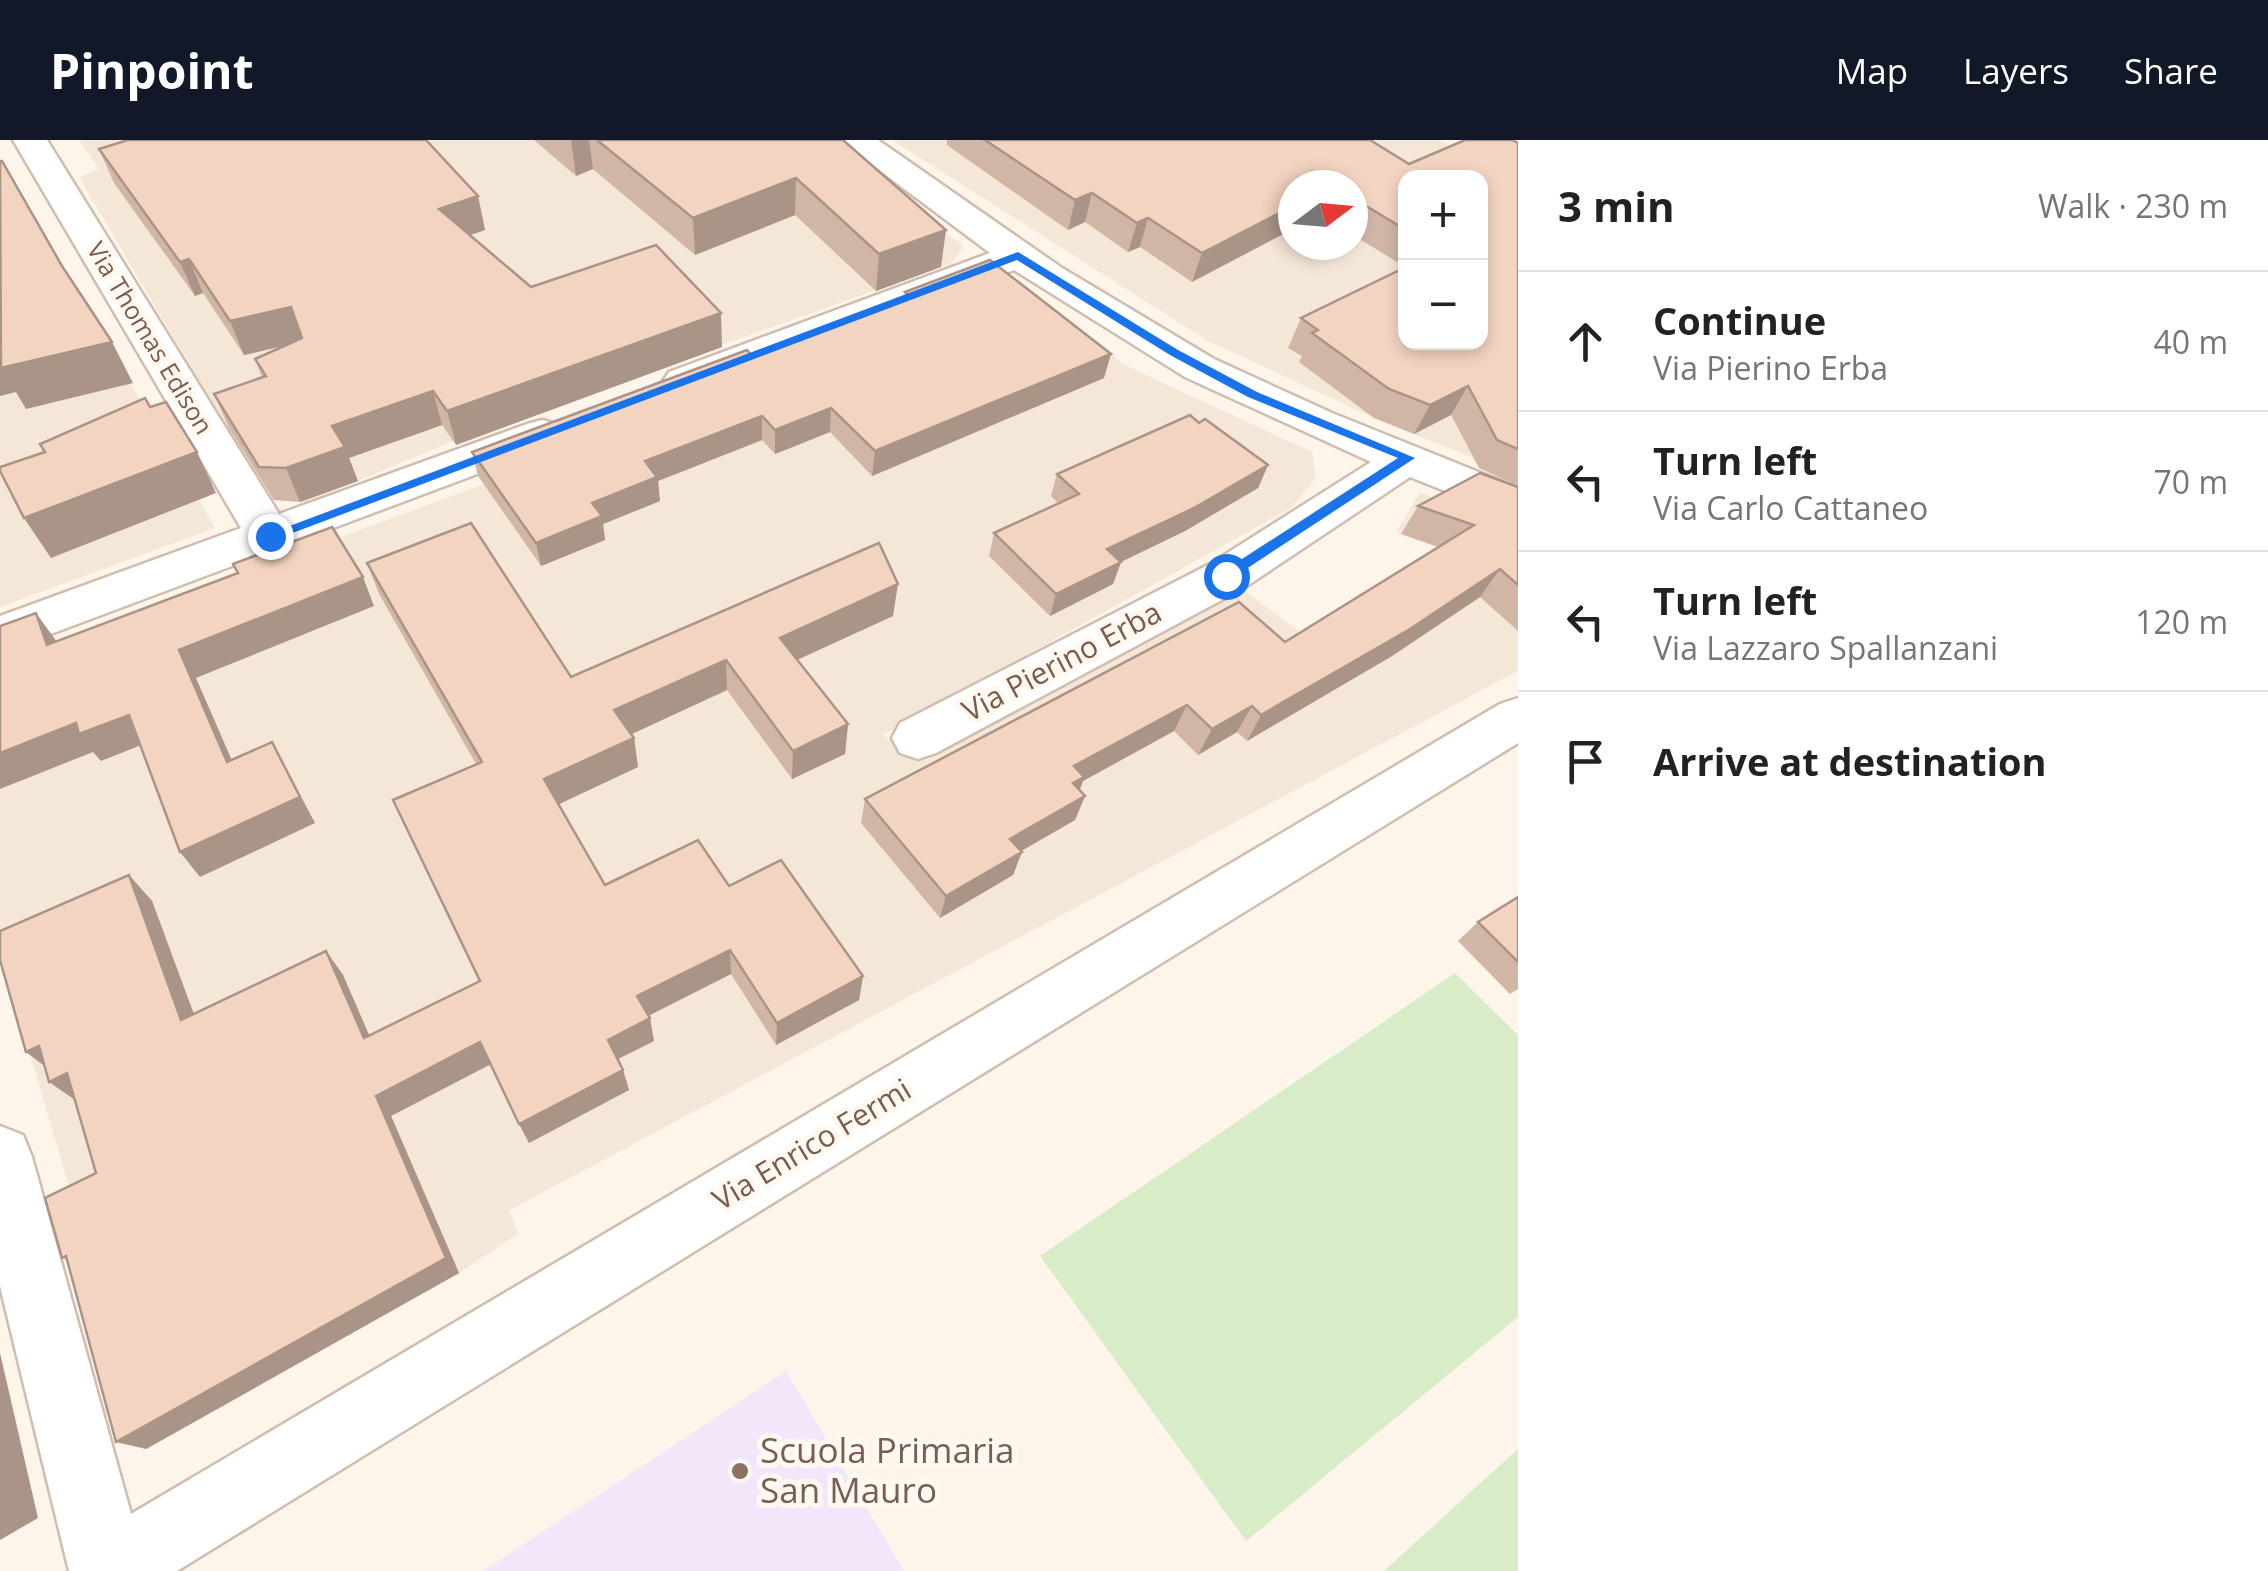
<!DOCTYPE html>
<meta charset="utf-8">
<style>
body{margin:0;font-family:"Open Sans",sans-serif;background:#f6f6f6;color:#222}
.controls{position:absolute;right:30px;top:30px;display:grid;overflow:hidden;border-radius:20px;box-shadow:0 5px 15px #0003}
.controls button{width:90px;height:90px;display:grid;place-items:center;padding:0;border:0;border-bottom:2px solid #e0e0e0;background:#fff;color:#222;font:50px sans-serif}
.compass{position:absolute;left:1278px;top:30px;width:90px;height:90px;border-radius:50%;background:#fff;box-shadow:0 5px 15px #0003;rotate:74deg}
.stop{position:absolute;width:30px;height:30px;margin:-22px;border:8px solid #1a73e8;border-radius:50%;background:#fff}
.stop.end{background:#1a73e8;border-color:#fff;box-shadow:0 2px 10px #0008}
.list{margin:0;padding:0;list-style:none}
h2{display:flex;justify-content:space-between;align-items:center;height:130px;margin:0;padding:0 40px;font-size:42px}
h2 small{font-size:32px;font-weight:400;color:#767676}
.list li{display:grid;grid-template-columns:65px 1fr auto;gap:30px;align-items:center;box-sizing:border-box;height:140px;padding:0 40px;border-top:2px solid #e0e0e0}
.list b{display:block;font-size:38px;white-space:nowrap}
.list p{margin:0;font-size:32px;white-space:nowrap;color:#767676}
.list em{font-size:32px;font-style:normal;color:#767676}
.icon{flex:none;width:55px;height:55px;fill:none;stroke:currentColor;stroke-width:2;stroke-linecap:round;stroke-linejoin:round}
.map{position:relative;flex:none;width:1518px;height:1431px;overflow:hidden}
header{display:flex;align-items:center;gap:60px;box-sizing:border-box;height:140px;padding:0 50px;background:#111827;color:#fff}
header strong{font-size:48px}
nav{display:flex;gap:55px;margin-inline-start:auto;font-size:35px}
main{display:flex}
aside{flex:1;background:#fff}
.map>svg:first-child{display:block}
.residential{fill:#f5e7d8;fill-rule:evenodd}
.education{fill:#f2e6fa}
.green{fill:#d7ecc7}
.lines{fill:none;stroke-linecap:round;stroke-linejoin:round}
.minor-casing{stroke:#d1bdae;stroke-width:5}
.minor{fill:#fff;fill-rule:evenodd}
.wall{fill:#d1b6a6;fill-rule:evenodd}
.shaded-wall{fill:#aa9487}
.building{fill:#f3d4c1;stroke:#aa9487;stroke-width:2.5}
.route{fill:#1a73e8}
.education-dot{fill:#8d6e63;stroke:#fff9f1;stroke-width:4}
.labels{text-anchor:middle;stroke-width:10;stroke-linejoin:round;paint-order:stroke}
.far-street-label{font-size:25px;fill:#7a5b4c;stroke:#fff9f1}
.street-label{font-size:30px;fill:#7a5b4c;stroke:#fff9f1}
.near-education-label{font-size:35px;fill:#785e54;stroke:#fff9f1;text-anchor:start}
</style>
<header>
<strong>Pinpoint</strong>
<nav><a>Map</a><a>Layers</a><a>Share</a></nav>
</header>
<main>
<div class="map">
<svg width="1518" height="1431" viewBox="0 0 1518 1431">
<rect width="100%" height="100%" fill="#fdf5ea"/>
<g class="residential">
<path d="M79,0H816L964,106L952,123L464,297L306,362L269,360L79,37L99,29Z"/>
<path d="M892,0H1439L1476,18L1518,41V336L1374,278L1208,201ZM1406,38H1480V202H1406ZM1293,45H1353V105H1293Z"/>
<path d="M0,21L215,388L0,467Z"/>
<path d="M1038,159L1125,225L1312,312L1316,338L1291,368L883,595L912,619L1239,447L1314,502L1456,414L1396,392L1420,352L1518,395V531L510,1070L518,1094L459,1133L146,1309L4,825H0V523L484,344Z"/>
</g>
<path class="education" d="M786,1231L904,1431H483Z"/>
<g class="green">
<path d="M1455,833L1518,895V1177L1246,1401L1040,1116Z"/>
<path d="M1518,1309V1431H1384Z"/>
</g>
<g class="lines">
<defs>
<g id="minor">
<path d="M13,0H47L279,374L527,284L542,280L557,284L563,294L557,304L0,513V476L241,388Z"/>
<path d="M839,0H878L1062,128L1214,219L1332,273L1518,348V380L1410,337L1244,448L936,613L918,619L900,613L892,598L900,583L1210,424L1371,322L1185,237L1014,130L699,250L684,254L669,250L663,241L669,232L990,113Z"/>
<path d="M1518,558V603L177,1431H69L0,1146V986L23,995L32,1017L131,1374L1500,564Z"/>
</g>
</defs>
<use href="#minor" class="minor-casing"/>
<use href="#minor" class="minor"/>
</g>
<g class="wall">
<path d="M534,0H845L941,127L876,151L795,75L695,115L593,29L576,36Z"/>
<path d="M947,0H1370L1409,24L1518,3V346L1479,328L1451,275L1414,294L1374,278L1299,222L1302,216L1288,208L1301,178L1405,127L1353,95V45H1293L1192,142L1140,107L1128,112L1085,82L1068,90L947,5ZM1406,38L1480,202H1406Z"/>
<path d="M99,9L478,56L485,90L470,95L531,147L722,207L456,305L442,285L349,318L358,341L300,362L274,360L229,288L214,254L262,237L255,219L287,205L244,215L203,153L195,156L114,43Z"/>
<path d="M905,152L1104,238L872,336L830,292L775,314L762,300L658,341L660,361L603,384L605,400L541,426L478,336L472,312L753,217L904,160Z"/>
<path d="M1199,283L1268,325L1258,348L1185,391L1121,422L1113,444L1050,476L989,416L994,393L1058,363L1051,356L1057,334Z"/>
<path d="M1518,347V491L1480,457L1392,516L1247,601L1237,592L1198,615L1174,591L1083,641L1079,650L1085,656L1075,680L1021,711L1013,735L940,778L861,683L865,659L1285,502L1438,407L1401,394L1418,366Z"/>
<path d="M367,423L571,537L893,476L797,520L848,584L845,614L792,639L727,550L631,594L634,598L638,627L558,664L605,745L729,746L863,836L859,860L776,905L731,834L648,876L654,901L618,919L623,930L629,950L529,1003L491,924L391,976L459,1133L146,1309L67,1120L62,1118L96,1033L75,960L129,735L152,761L194,874L326,811L343,835L369,896L479,841L476,624L379,454Z"/>
<path d="M1518,757V849L1510,854L1458,801L1478,782Z"/>
</g>
<g class="shaded-wall">
<path d="M571,0H589L593,29L576,36Z"/>
<path d="M796,38L795,75L695,115L693,78Z"/>
<path d="M1092,53L1085,82L1068,90L1075,60Z"/>
<path d="M478,56L485,90L447,103L439,69Z"/>
<path d="M1293,66V89L1192,142L1202,113Z"/>
<path d="M1148,78L1140,107L1128,112L1137,83Z"/>
<path d="M946,90L941,127L876,151L879,114Z"/>
<path d="M189,119L203,153L195,156L180,122Z"/>
<path d="M291,167L304,201L244,215L230,181Z"/>
<path d="M721,173L722,207L456,305L447,271Z"/>
<path d="M112,202L133,243L26,269L16,252L0,256V215Z"/>
<path d="M1111,214L1104,238L872,336L875,311Z"/>
<path d="M1468,246L1451,275L1414,294L1430,265Z"/>
<path d="M433,251L442,285L349,318L358,341L300,362L286,328L332,286Z"/>
<path d="M831,268L830,292L775,314V290Z"/>
<path d="M762,276V300L658,341L660,361L603,384L605,400L541,426L536,403L592,363L645,321Z"/>
<path d="M197,312L216,353L51,418L24,378Z"/>
<path d="M1268,325L1258,348L1185,391L1100,432L1107,409Z"/>
<path d="M1121,422L1113,444L1050,476L1056,454Z"/>
<path d="M1500,429L1480,457L1392,516L1247,601L1261,575Z"/>
<path d="M363,437L374,466L196,538L244,648L227,622L179,510Z"/>
<path d="M898,444L893,476L779,528L780,498Z"/>
<path d="M36,473L57,502L47,505Z"/>
<path d="M726,520L727,550L619,600L614,570Z"/>
<path d="M1187,565L1174,591L1083,641L1075,662L1064,668L1074,626Z"/>
<path d="M1252,566L1237,592L1198,615L1212,589Z"/>
<path d="M129,575L149,602L101,621L93,612L0,649V613L76,583Z"/>
<path d="M848,584L845,614L792,639L793,611Z"/>
<path d="M634,598L638,627L551,668L544,639Z"/>
<path d="M272,602L315,683L200,737L180,712Z"/>
<path d="M1085,656L1075,680L1002,722L1010,699Z"/>
<path d="M1022,712L1013,735L940,778L946,756Z"/>
<path d="M129,735L152,761L204,902L181,880Z"/>
<path d="M730,810L731,834L642,879L637,856Z"/>
<path d="M326,811L343,835L380,920L364,898Z"/>
<path d="M863,836L859,860L776,905L777,883Z"/>
<path d="M650,878L654,901L614,921L608,900Z"/>
<path d="M480,902L491,924L391,976L459,1133L146,1309L116,1302L376,956Z"/>
<path d="M39,906L55,934L26,912Z"/>
<path d="M623,930L629,950L529,1003L519,984Z"/>
<path d="M67,933L78,962L49,942Z"/>
<path d="M0,1213L38,1378L0,1400Z"/>
</g>
<g class="building">
<path d="M128,0H426L478,56L439,69L531,147L656,105L721,173L447,271L433,251L332,286L345,307L286,328L259,327L214,254L266,236L255,219L302,198L291,167L230,181L189,119L180,122L99,9Z"/>
<path d="M597,0H843L946,90L879,114L796,38L693,78Z"/>
<path d="M985,0H1370L1409,24L1465,0H1512L1518,3V309L1497,300L1468,246L1430,265L1389,249L1312,193L1318,190L1301,178L1406,127V202H1480V38H1406V90L1353,58V45H1293V66L1202,113L1148,78L1137,83L1092,53L1075,60Z"/>
<path d="M0,21H2L62,126L112,202L1,228Z"/>
<path d="M990,120L1111,214L875,311L831,268L775,290L762,276L645,321L657,337L592,363L602,376L536,403L472,312L747,210L753,217L911,157L905,152Z"/>
<path d="M145,258L150,267L166,262L197,312L24,378L0,331V327L45,312L40,304Z"/>
<path d="M1190,275L1199,283L1205,279L1268,325L1194,368L1107,409L1121,422L1056,454L994,393L1079,354L1057,334Z"/>
<path d="M1480,333L1518,347V445L1500,429L1410,489L1261,575L1252,566L1212,589L1187,565L1074,626L1084,637L1073,643L1085,656L1010,699L1022,712L946,756L865,659L1239,462L1285,502L1474,385L1418,366Z"/>
<path d="M471,383L571,537L879,403L898,444L780,498L848,584L793,611L726,520L614,570L634,598L544,639L605,745L698,700L729,746L781,720L863,836L777,883L730,810L637,856L650,878L608,900L623,930L519,984L480,902L376,956L446,1118L116,1302L66,1116L62,1118L45,1058L96,1033L67,933L49,942L39,906L26,912L0,820V791L129,735L181,880L326,811L364,898L480,841L393,660L482,622L367,423Z"/>
<path d="M332,387L363,437L179,510L227,622L272,602L300,657L180,712L129,575L79,594L76,583L0,613V486L36,473L47,505L238,433L233,424Z"/>
<path d="M1518,757V822L1478,782Z"/>
</g>
<path class="route" d="M1018,112L1178,210L1257,252L1415,318L1231,439H1222V432L1398,318L1248,257L1170,215L1017,120L274,400L263,396Z"/>
<circle class="education-dot" cx="740" cy="1331" r="10"/>
<g class="labels">
<g class="far-street-label">
<text transform="translate(150 198) rotate(59)" y="9">Via Thomas Edison</text>
</g>
<g class="street-label">
<text transform="translate(1062 522) rotate(-28)" y="10">Via Pierino Erba</text>
<text transform="translate(812 1005) rotate(-31)" y="10">Via Enrico Fermi</text>
</g>
<g class="near-education-label">
<text x="760" y="1323">Scuola Primaria<tspan x="760" dy="40">San Mauro</tspan></text>
</g>
</g>
</svg>
<div class="controls">
<button>+</button>
<button>−</button>
</div>
<svg class="compass" viewBox="-18 -18 36 36"><path d="M0-13l5 13h-10z" fill="#e53935"/><path d="M0 13l5-13h-10z" fill="#767676"/></svg>
<div class="stop" style="left:1226px;top:436px"></div>
<div class="stop end" style="left:270px;top:396px"></div>
</div>
<aside>
<h2>3 min<small>Walk · 230 m</small></h2>
<ul class="list">
<li><svg class="icon" aria-label="ahead" viewBox="0 0 24 24"><path d="M12 20V5M6 11l6-6 6 6"/></svg><div><b>Continue</b><p>Via Pierino Erba</p></div><em>40 m</em></li>
<li><svg class="icon" aria-label="left" viewBox="0 0 24 24"><path d="M17 20v-9H6M10 6l-5 5 5 5"/></svg><div><b>Turn left</b><p>Via Carlo Cattaneo</p></div><em>70 m</em></li>
<li><svg class="icon" aria-label="left" viewBox="0 0 24 24"><path d="M17 20v-9H6M10 6l-5 5 5 5"/></svg><div><b>Turn left</b><p>Via Lazzaro Spallanzani</p></div><em>120 m</em></li>
<li><svg class="icon" aria-label="arrive" viewBox="0 0 24 24"><path d="M6 21V4h12l-3 4 3 4H6"/></svg><div><b>Arrive at destination</b></div></li>
</ul>
</aside>
</main>
